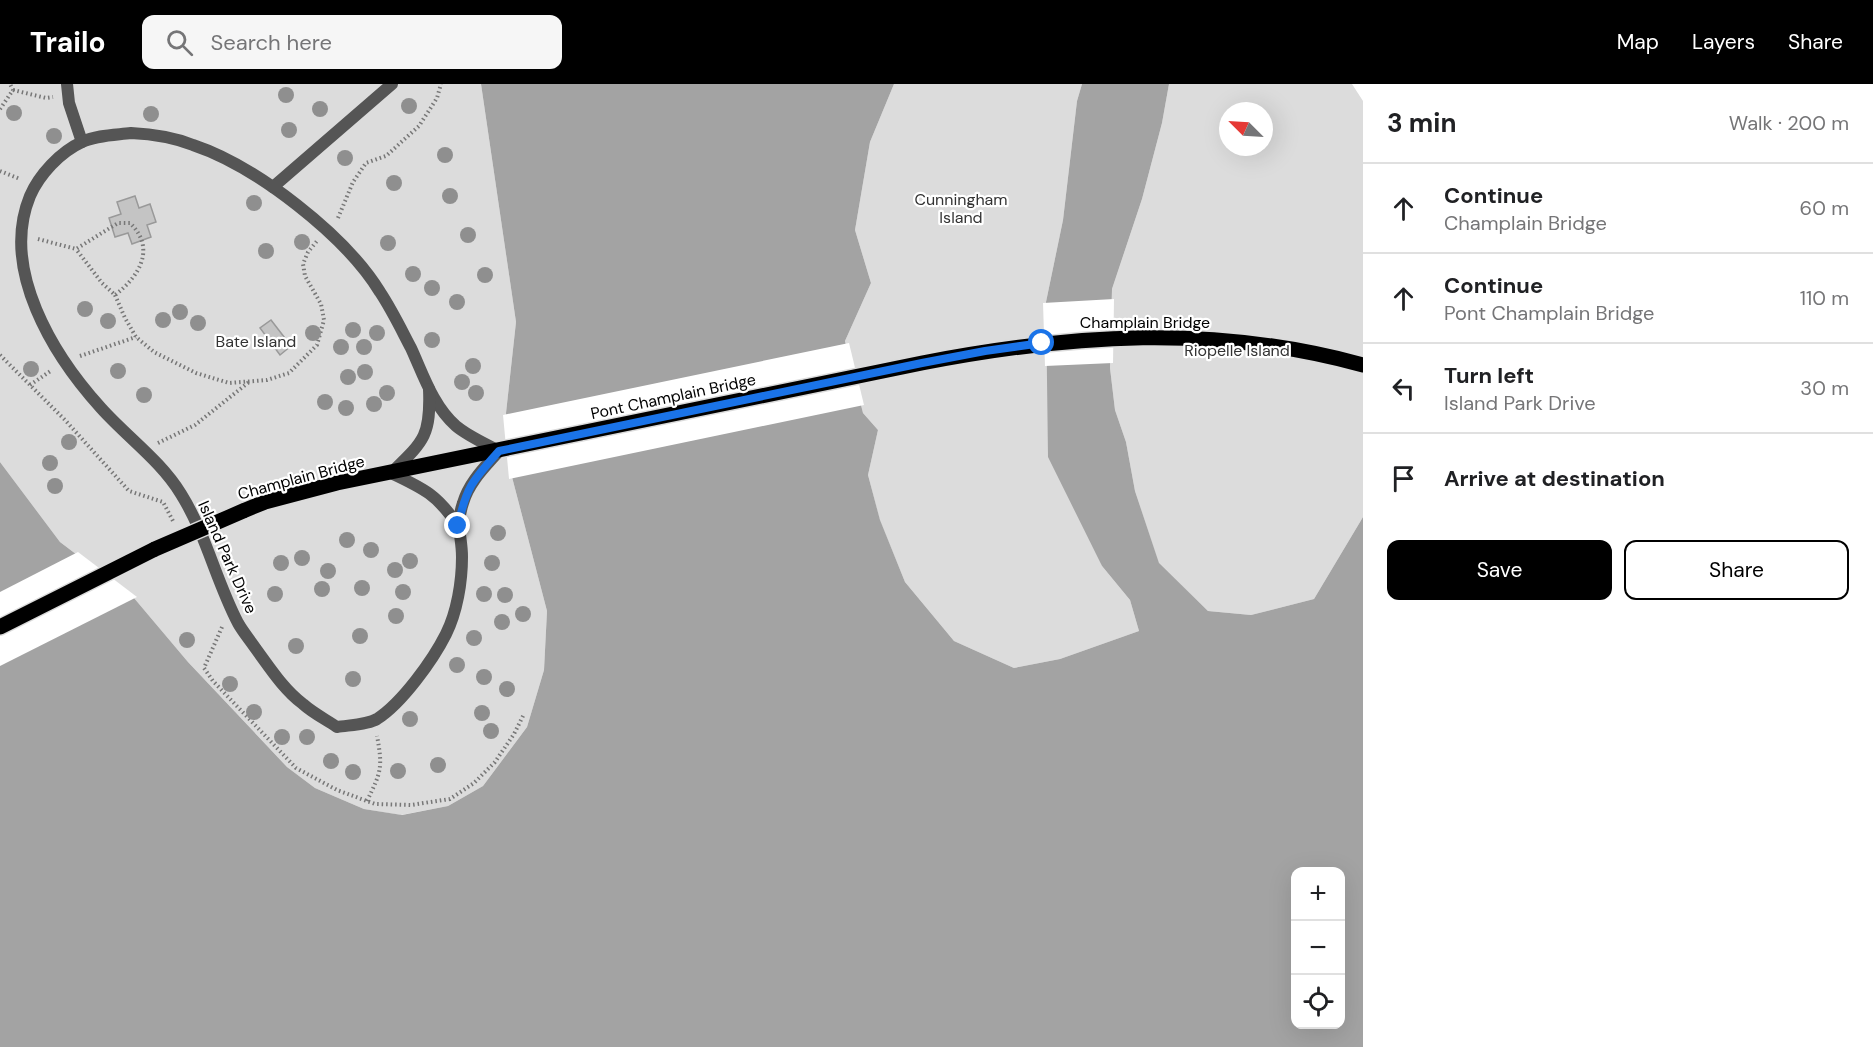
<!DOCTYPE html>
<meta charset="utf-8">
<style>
body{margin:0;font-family:"DM Sans",sans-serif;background:#f6f6f6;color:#202124}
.controls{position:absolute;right:18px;bottom:18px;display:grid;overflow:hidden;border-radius:12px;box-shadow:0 6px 24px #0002}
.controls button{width:54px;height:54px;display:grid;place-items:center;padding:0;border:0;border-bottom:2px solid #e0e0e0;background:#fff;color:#202124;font:30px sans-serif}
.compass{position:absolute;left:1219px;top:18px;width:54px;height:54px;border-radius:50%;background:#fff;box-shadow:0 6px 24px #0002;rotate:294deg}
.stop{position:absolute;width:18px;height:18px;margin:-14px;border:4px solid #1a73e8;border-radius:50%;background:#fff}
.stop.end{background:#1a73e8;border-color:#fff;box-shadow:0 2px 6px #0008}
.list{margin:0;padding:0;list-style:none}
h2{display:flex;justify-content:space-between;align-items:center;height:78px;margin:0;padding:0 24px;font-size:26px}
h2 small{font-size:20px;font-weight:400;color:#757577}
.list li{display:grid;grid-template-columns:39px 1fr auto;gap:18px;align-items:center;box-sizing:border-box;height:90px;padding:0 24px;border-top:2px solid #e0e0e0}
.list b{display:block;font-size:22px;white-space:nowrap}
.list p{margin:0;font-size:20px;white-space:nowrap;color:#757577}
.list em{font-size:20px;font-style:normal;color:#757577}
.actions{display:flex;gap:12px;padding:18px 24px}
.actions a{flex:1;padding:14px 0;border:2px solid #000;border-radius:12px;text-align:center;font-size:21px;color:#000}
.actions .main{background:#000;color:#fff}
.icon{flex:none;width:33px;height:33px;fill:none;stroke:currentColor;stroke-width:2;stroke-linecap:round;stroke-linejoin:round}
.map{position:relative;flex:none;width:1363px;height:963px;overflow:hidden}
header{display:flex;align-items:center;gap:36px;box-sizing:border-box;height:84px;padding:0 30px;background:#000;color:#fff}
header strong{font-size:28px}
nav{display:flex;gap:33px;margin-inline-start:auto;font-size:21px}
.search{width:420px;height:54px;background:#f6f6f6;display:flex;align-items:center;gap:15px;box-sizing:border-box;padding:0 21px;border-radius:12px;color:#757577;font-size:22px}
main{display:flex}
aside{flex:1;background:#fff}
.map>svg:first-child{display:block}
.green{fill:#dcdcdc;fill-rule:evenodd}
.water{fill:#a3a3a3;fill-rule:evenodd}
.pier{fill:#fff}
.building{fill:#c4c4c4;stroke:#999;stroke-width:1.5}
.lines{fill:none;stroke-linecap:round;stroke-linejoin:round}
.primary-casing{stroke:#dbdbdb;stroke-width:18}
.path{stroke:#777;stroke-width:4;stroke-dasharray:1.5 3;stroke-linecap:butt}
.service{stroke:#555;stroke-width:12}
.primary{stroke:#000;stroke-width:15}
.primary-bridge-casing{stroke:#dbdbdb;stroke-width:18;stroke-linecap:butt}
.primary-bridge{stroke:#000;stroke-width:15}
.tree{fill:#8f8f8f}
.route{stroke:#1a73e8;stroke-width:8}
.labels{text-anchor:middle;stroke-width:4.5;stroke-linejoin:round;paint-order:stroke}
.park-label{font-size:16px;fill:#333;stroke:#fff}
.street-label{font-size:16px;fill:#000;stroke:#fff}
</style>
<header>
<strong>Trailo</strong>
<div class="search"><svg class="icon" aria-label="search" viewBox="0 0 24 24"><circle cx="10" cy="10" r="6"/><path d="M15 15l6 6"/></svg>Search here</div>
<nav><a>Map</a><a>Layers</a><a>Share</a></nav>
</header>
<main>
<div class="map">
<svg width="1363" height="963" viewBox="0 0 1363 963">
<rect width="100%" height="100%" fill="#fff"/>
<g class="green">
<path d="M0,0H481L516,238L506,329L512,393L547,527L544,586L527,643L483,702L448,722L401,731L364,725L315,704L287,683L188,578L134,514L60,458L0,378Z"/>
<path d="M894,0H1082L1077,17L1063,136L1046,218L1048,288L1102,482L1130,516L1139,547L1060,575L1014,584L954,557L905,498L880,437L868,391L878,346L863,329L845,257L871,199L855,146L870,58Z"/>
<path d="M1169,0H1352L1363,17V433L1314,515L1251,531L1208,527L1159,480L1135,407L1126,358L1115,326L1110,284L1112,205L1142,115L1162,39ZM1228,27H1264V63H1228Z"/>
</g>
<path class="water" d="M481,0H894L870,58L855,146L871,199L845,257L863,329L878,346L868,391L880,436L905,498L954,557L1014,584L1060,575L1139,547L1130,516L1102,482L1048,373L1046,218L1063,136L1077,17L1082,0H1169L1162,39L1142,115L1112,205L1110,284L1115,326L1126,358L1135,407L1159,479L1208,527L1251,531L1314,515L1363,433V963H0V378L60,458L134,514L188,578L287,683L315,704L364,725L402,731L448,722L483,702L527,643L544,586L547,527L512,393L506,329L516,238ZM1296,788H1340V940H1296Z"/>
<g class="pier">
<path d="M1114,215L1113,279L1045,282L1043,219Z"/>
<path d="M849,259L864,321L509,395L503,331Z"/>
<path d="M78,468L137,513L0,582V508Z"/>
</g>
<g class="building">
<path d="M135,112L139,124L150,120L156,138L147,141L151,153L132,160L128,149L115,153L109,134L121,130L117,118Z"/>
<path d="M271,236L291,262L280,271L260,244Z"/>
</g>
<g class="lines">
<defs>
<g id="primary">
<path d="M243,427L265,418L337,399L922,279C1072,250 1214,240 1363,281"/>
<path d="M0,543L155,465"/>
</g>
</defs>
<use href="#primary" class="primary-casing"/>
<g class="path">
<path d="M13,6L46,14L53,13"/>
<path d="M0,25L13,6L10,0"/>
<path d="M0,87L20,95"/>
<path d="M338,134L353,98L366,79L386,72L419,42L437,14L441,0"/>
<path d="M38,155L76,165L118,139H130C156,164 140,192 115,211L102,199L76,165"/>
<path d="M115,211L125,234L136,253L154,268L196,289L229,299L267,296L289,289L317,261L324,236L321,220L305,192L303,180L308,168L317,157"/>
<path d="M0,271L65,336L129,407L163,418L173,437"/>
<path d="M80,272L136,253"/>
<path d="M30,301L52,286"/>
<path d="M158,359L195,341L249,298"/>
<path d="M222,543L204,584L213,597L296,684L337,706L375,720L411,721L450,715L474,699L495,678L514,650L524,630"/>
<path d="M367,717C381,688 383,684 377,652"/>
</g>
<g class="service">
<path d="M67,0L69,19L82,58"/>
<path d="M131,49C152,50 173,53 193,61C256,82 345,151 380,208C392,226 401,245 411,264C423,290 433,322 456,342C468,352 484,359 499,367C485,383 469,398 463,419C455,443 462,451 462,473C462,498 457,528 446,550C433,576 402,619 377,635C367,641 349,641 337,643C325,635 313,629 303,620C284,606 270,584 256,565C250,556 243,548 238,539C216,497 206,450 181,410C161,377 127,353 101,324C53,271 0,185 30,112C39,91 60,68 82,58C97,51 115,51 131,49Z"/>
<path d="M273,103L392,0"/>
<path d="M429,305C431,352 424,357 391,389C423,404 438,411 458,442"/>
</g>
<use href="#primary" class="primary"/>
<defs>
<path id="primary-bridge" d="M155,465L243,427"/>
</defs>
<use href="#primary-bridge" class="primary-bridge-casing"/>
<use href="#primary-bridge" class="primary-bridge"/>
</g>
<g class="tree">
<circle cx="286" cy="11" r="8"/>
<circle cx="409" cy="22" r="8"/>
<circle cx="320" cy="25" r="8"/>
<circle cx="14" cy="29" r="8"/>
<circle cx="151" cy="30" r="8"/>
<circle cx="289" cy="46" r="8"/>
<circle cx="54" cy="52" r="8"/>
<circle cx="445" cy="71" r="8"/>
<circle cx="345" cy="74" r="8"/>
<circle cx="394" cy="99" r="8"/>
<circle cx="450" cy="112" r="8"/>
<circle cx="254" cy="119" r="8"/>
<circle cx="468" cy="151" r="8"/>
<circle cx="302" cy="158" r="8"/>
<circle cx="388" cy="159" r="8"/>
<circle cx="266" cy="167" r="8"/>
<circle cx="413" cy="190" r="8"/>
<circle cx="485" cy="191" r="8"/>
<circle cx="432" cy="204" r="8"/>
<circle cx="457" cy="218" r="8"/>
<circle cx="85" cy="225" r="8"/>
<circle cx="180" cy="228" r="8"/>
<circle cx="163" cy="236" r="8"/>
<circle cx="108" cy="237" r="8"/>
<circle cx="198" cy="239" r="8"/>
<circle cx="353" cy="246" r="8"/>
<circle cx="313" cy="249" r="8"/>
<circle cx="377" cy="249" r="8"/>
<circle cx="432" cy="256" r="8"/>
<circle cx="341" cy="263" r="8"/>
<circle cx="364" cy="263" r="8"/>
<circle cx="473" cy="282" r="8"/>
<circle cx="31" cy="285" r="8"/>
<circle cx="118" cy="287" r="8"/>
<circle cx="365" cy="288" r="8"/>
<circle cx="348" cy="293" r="8"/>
<circle cx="462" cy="298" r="8"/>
<circle cx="387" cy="309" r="8"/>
<circle cx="476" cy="309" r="8"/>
<circle cx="144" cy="311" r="8"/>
<circle cx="325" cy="318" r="8"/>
<circle cx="374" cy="320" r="8"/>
<circle cx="346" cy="324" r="8"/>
<circle cx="69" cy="358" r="8"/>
<circle cx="50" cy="379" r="8"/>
<circle cx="55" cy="402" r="8"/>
<circle cx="498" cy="449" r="8"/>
<circle cx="347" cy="456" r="8"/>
<circle cx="371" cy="466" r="8"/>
<circle cx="302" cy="474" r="8"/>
<circle cx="410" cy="477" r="8"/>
<circle cx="281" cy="479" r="8"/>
<circle cx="492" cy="479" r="8"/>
<circle cx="395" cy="486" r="8"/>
<circle cx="328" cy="487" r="8"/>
<circle cx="362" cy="504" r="8"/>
<circle cx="322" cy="505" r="8"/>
<circle cx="403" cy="508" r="8"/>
<circle cx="275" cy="510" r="8"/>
<circle cx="484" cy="510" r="8"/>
<circle cx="505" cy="511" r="8"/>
<circle cx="523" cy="530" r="8"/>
<circle cx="396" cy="532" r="8"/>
<circle cx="502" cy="538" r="8"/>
<circle cx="360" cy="552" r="8"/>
<circle cx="474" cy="554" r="8"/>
<circle cx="187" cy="556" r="8"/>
<circle cx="296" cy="562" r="8"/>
<circle cx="457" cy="581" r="8"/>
<circle cx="484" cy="593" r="8"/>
<circle cx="353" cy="595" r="8"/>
<circle cx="230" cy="600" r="8"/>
<circle cx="507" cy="605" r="8"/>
<circle cx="254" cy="628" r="8"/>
<circle cx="482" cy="629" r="8"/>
<circle cx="410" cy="635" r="8"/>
<circle cx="491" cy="647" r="8"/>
<circle cx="282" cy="653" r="8"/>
<circle cx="307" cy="653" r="8"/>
<circle cx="331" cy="677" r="8"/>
<circle cx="438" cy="681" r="8"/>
<circle cx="398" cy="687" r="8"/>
<circle cx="353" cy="688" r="8"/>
</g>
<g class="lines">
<path class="route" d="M458,442C466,403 473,396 499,367L922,279L985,267L1042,259"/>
</g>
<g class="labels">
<g class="park-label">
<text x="961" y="121">Cunningham<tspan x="961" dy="18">Island</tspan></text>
<text x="256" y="263">Bate Island</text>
<text x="1237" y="272">Riopelle Island</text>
</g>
<g class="street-label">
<text x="1145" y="244">Champlain Bridge</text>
<text transform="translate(673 312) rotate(-12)" y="6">Pont Champlain Bridge</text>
<text transform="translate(301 393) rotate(-15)" y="6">Champlain Bridge</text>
<text transform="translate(228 473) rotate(66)" y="6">Island Park Drive</text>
</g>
</g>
</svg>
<div class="controls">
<button>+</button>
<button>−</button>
<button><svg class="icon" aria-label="locate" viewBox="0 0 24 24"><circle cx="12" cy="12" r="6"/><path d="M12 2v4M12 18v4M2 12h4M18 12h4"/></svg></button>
</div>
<svg class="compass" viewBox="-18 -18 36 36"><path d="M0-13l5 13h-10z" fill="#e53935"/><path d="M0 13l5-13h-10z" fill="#757577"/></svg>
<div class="stop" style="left:1042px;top:259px"></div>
<div class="stop end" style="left:458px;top:442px"></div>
</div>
<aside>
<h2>3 min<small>Walk · 200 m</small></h2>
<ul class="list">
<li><svg class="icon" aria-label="ahead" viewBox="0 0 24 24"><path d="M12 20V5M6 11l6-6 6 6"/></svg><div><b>Continue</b><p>Champlain Bridge</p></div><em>60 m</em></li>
<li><svg class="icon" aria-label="ahead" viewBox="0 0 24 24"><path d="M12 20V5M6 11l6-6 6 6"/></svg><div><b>Continue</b><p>Pont Champlain Bridge</p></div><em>110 m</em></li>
<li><svg class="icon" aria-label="left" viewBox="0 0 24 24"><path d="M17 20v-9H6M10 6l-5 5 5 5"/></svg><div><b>Turn left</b><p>Island Park Drive</p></div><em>30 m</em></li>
<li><svg class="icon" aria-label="arrive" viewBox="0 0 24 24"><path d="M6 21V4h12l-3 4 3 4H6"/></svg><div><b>Arrive at destination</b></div></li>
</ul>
<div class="actions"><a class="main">Save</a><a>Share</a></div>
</aside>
</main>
